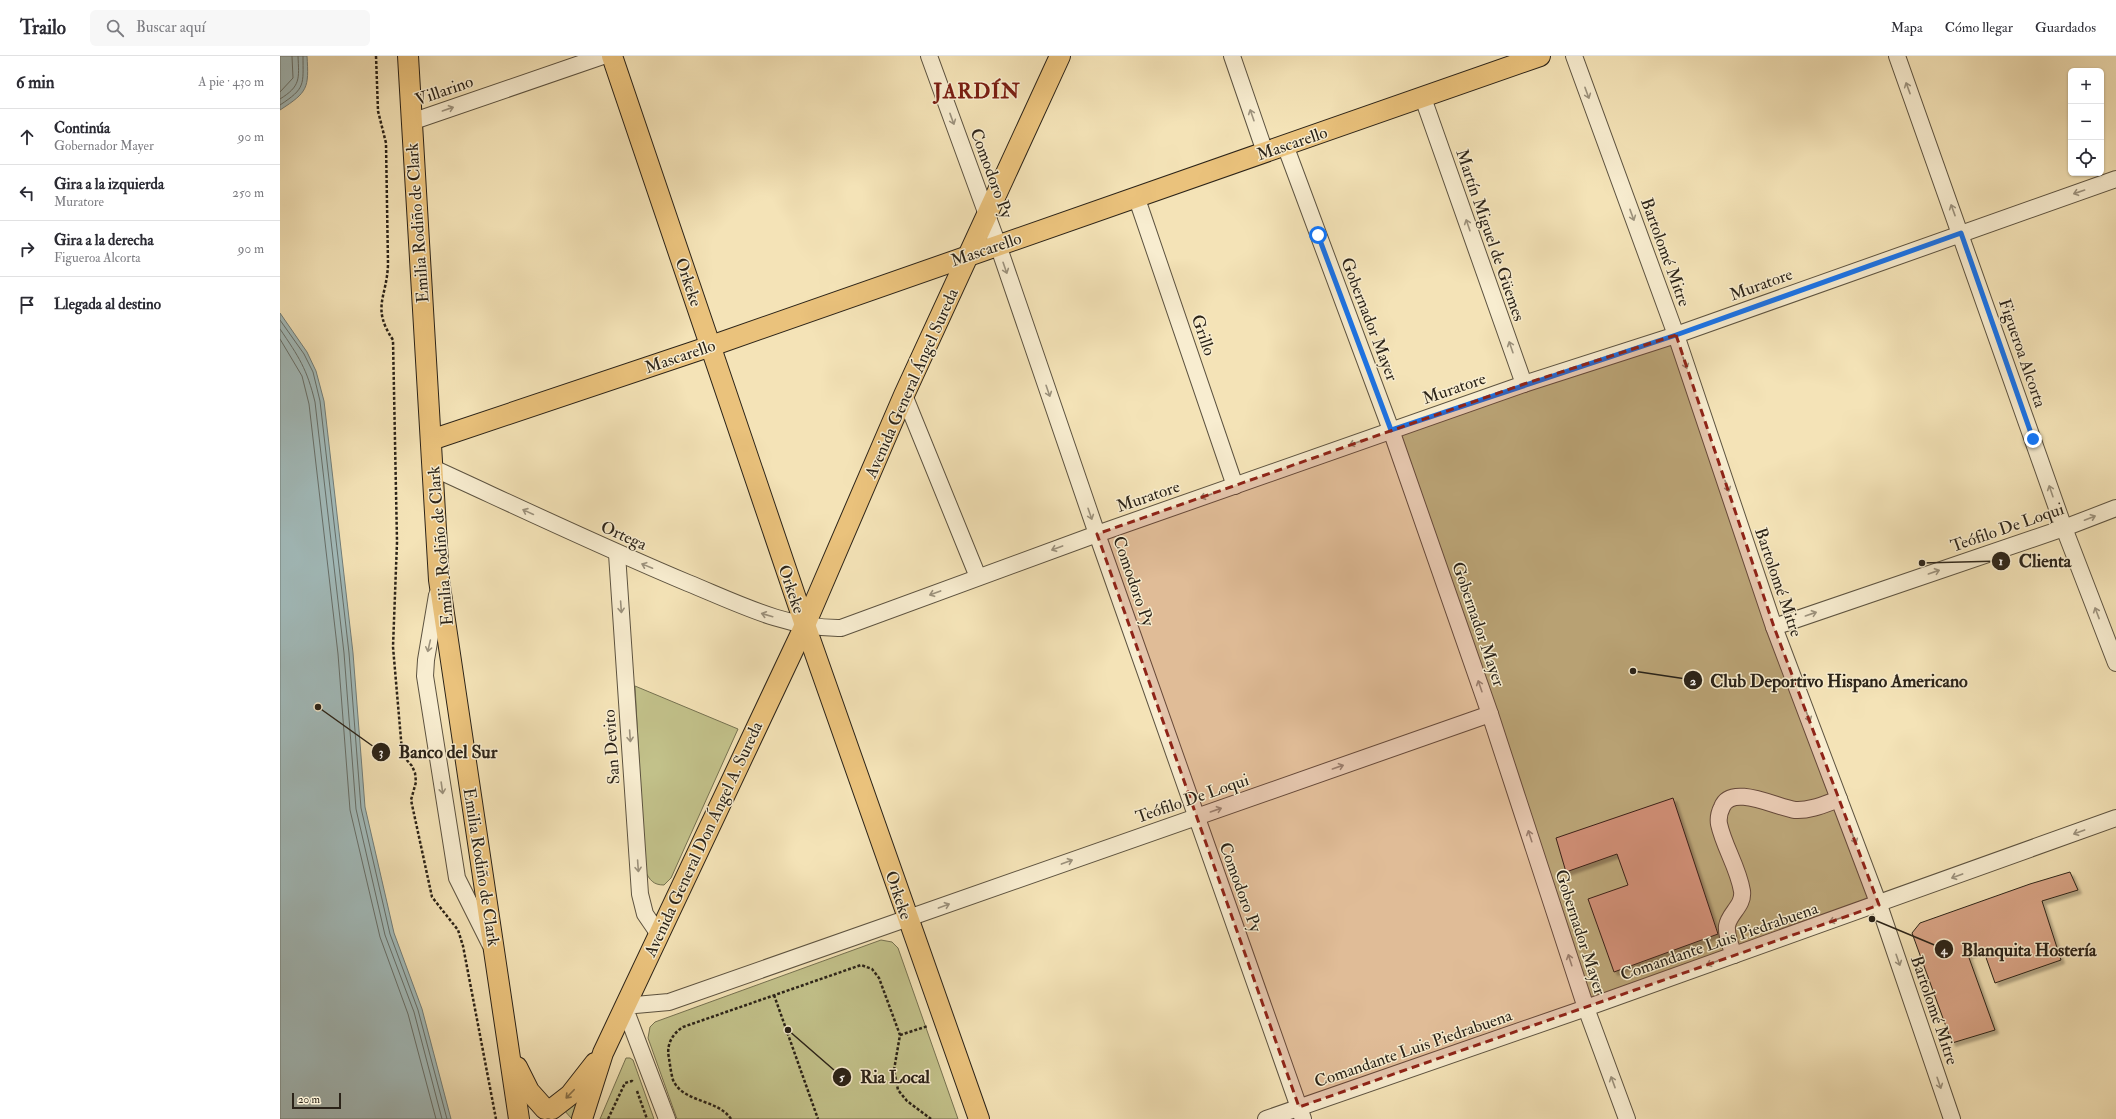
<!DOCTYPE html>
<html lang="es">
<meta charset="utf-8">
<style>
body{margin:0;font-family:"IM FELL Double Pica",serif;background:#f7f7f7;color:#2b2b33}
.controls{position:absolute;right:12px;top:12px;display:grid;overflow:hidden;border-radius:6px;box-shadow:0 1px 3px #0004}
.controls button{width:36px;height:36px;display:grid;place-items:center;padding:0;border:0;border-bottom:1px solid #e1e1e2;background:#fff;color:#2b2b33;font:20px sans-serif}
.scale{position:absolute;left:12px;bottom:10px;width:49px;box-sizing:border-box;padding-left:4px;border:2px solid #2b2318;border-top:0;font-size:11px;line-height:14px;white-space:nowrap;color:#2b2318;-webkit-text-stroke:3px #f8edd0;paint-order:stroke}
.stop{position:absolute;width:12px;height:12px;margin:-9px;border:3px solid #1a73e8;border-radius:50%;background:#fff}
.stop.end{background:#1a73e8;border-color:#fff;box-shadow:0 1px 4px #0008}
.list{margin:0;padding:0;list-style:none}
h2{display:flex;justify-content:space-between;align-items:center;height:52px;margin:0;padding:0 16px;font-size:17px}
h2 small{font-size:13px;font-weight:400;color:#7c7c81}
.list li{display:grid;grid-template-columns:26px 1fr auto;gap:12px;align-items:center;box-sizing:border-box;height:56px;padding:0 16px;border-top:1px solid #e1e1e2}
.list b{display:block;font-size:15px;white-space:nowrap}
.list p{margin:0;font-size:13px;white-space:nowrap;color:#7c7c81}
.list em{font-size:13px;font-style:normal;color:#7c7c81}
.icon{flex:none;width:22px;height:22px;fill:none;stroke:currentColor;stroke-width:2;stroke-linecap:round;stroke-linejoin:round}
.map{position:relative;flex:none;width:1836px;height:1063px;overflow:hidden}
header{display:flex;align-items:center;gap:24px;box-sizing:border-box;height:56px;padding:0 20px;background:#fff;border-bottom:1px solid #e1e1e2}
header strong{font-size:19px}
nav{display:flex;gap:22px;margin-inline-start:auto;font-size:14px}
.search{width:280px;height:36px;background:#f7f7f7;display:flex;align-items:center;gap:10px;box-sizing:border-box;padding:0 14px;border-radius:6px;color:#7c7c81;font-size:15px}
main{display:flex}
aside{flex:1;background:#fff}
.map>svg:first-child{display:block}
.green{fill:#c2c18a;stroke:#767251}
.water{fill:#a2bbbb;stroke:#727e7a}
.lines{fill:none;stroke-linecap:round;stroke-linejoin:round}
.shore{stroke:#666f6a;stroke-width:1}
.building{fill:#daa587;stroke:#2b2318;filter:url(#shadow)}
.minor-casing{stroke:#5d5340;stroke-width:18}
.major-casing{stroke:#2b2318;stroke-width:22}
.path{stroke:#2b2318;stroke-width:2.5;stroke-dasharray:3 2;stroke-linecap:butt}
.minor{stroke:#f8edd0;stroke-width:16}
.major{stroke:#eac27c;stroke-width:20}
.oneway{stroke:#9c927d}
.oneway2{stroke:#8a724a}
.route{stroke:#1a73e8;stroke-width:5}
.marked{fill:#8f2418;fill-opacity:0.2;stroke:#8f2418;stroke-width:3;stroke-dasharray:8 5;stroke-linejoin:round}
.labels{text-anchor:middle;stroke-width:3;stroke-linejoin:round;paint-order:stroke}
.street-label{font-size:17px;fill:#2b2318;stroke:#f8edd0}
.district-label{font-size:21px;font-weight:bold;letter-spacing:1px;fill:#7a1f14;stroke:#f8edd0}
.leader{fill:none;stroke:#2b2318;stroke-width:1.5}
.callout-dot{fill:#2b2318;stroke:#f8edd0;stroke-width:1.5}
.mark-label{font-size:12px;text-anchor:middle;font-weight:bold;fill:#fff}
.callout-label{font-size:18px;text-anchor:middle;font-weight:bold;fill:#2b2318;stroke:#f8edd0;stroke-width:3;stroke-linejoin:round;paint-order:stroke}
</style>
<header>
<strong>Trailo</strong>
<div class="search"><svg class="icon" aria-label="search" viewBox="0 0 24 24"><circle cx="10" cy="10" r="6"/><path d="M15 15l6 6"/></svg>Buscar aquí</div>
<nav><a>Mapa</a><a>Cómo llegar</a><a>Guardados</a></nav>
</header>
<main>
<aside>
<h2>6 min<small>A pie · 430 m</small></h2>
<ul class="list">
<li><svg class="icon" aria-label="ahead" viewBox="0 0 24 24"><path d="M12 20V5M6 11l6-6 6 6"/></svg><div><b>Continúa</b><p>Gobernador Mayer</p></div><em>90 m</em></li>
<li><svg class="icon" aria-label="left" viewBox="0 0 24 24"><path d="M17 20v-9H6M10 6l-5 5 5 5"/></svg><div><b>Gira a la izquierda</b><p>Muratore</p></div><em>250 m</em></li>
<li><svg class="icon" aria-label="right" viewBox="0 0 24 24"><path d="M7 20v-9h11M14 6l5 5-5 5"/></svg><div><b>Gira a la derecha</b><p>Figueroa Alcorta</p></div><em>90 m</em></li>
<li><svg class="icon" aria-label="arrive" viewBox="0 0 24 24"><path d="M6 21V4h12l-3 4 3 4H6"/></svg><div><b>Llegada al destino</b></div></li>
</ul>
</aside>
<div class="map">
<svg width="1836" height="1063" viewBox="0 0 1836 1063">
<defs>
<filter id="shadow"><feDropShadow dx="3.5" dy="3.5" stdDeviation="1" flood-color="#0004"/></filter>
</defs>
<rect width="100%" height="100%" fill="#f4e3b7"/>
<filter id="stains"><feTurbulence type="fractalNoise" baseFrequency=".005" numOctaves="4"/><feColorMatrix values="0 0 0 0 .2 0 0 0 0 .09 0 0 0 0 .02 0 0 0 .5 -.17"/></filter>
<radialGradient id="worn" r=".72"><stop offset=".6" stop-color="#630" stop-opacity="0"/><stop offset="1" stop-color="#630" stop-opacity=".3"/></radialGradient>
<g class="green">
<path d="M1396,279L1599,849L1306,952L1111,374Z"/>
<path d="M355,630L458,673L391,822L384,829C373,829 370,824 365,815Z"/>
<path d="M601,884L612,886L618,892L678,1063H397L368,982L370,971L375,966Z"/>
<path d="M346,1002H350L353,1004L374,1063H320Z"/>
<path d="M299,1034L295,1063H292L283,1053Z"/>
</g>
<g class="water">
<path d="M0,0H27C29,32 28,36 0,54Z"/>
<path d="M0,257L27,296L36,315L44,345L73,597L85,751L114,877L142,953L171,1063H0Z"/>
</g>
<g class="lines">
<g class="shore">
<path d="M0,36L13,22L12,0"/>
<path d="M0,43C21,30 19,23 18,0"/>
<path d="M0,49C26,32 23,29 23,0"/>
<path d="M0,264L24,298L33,316L40,345L69,597L81,752L110,878L138,954L167,1063"/>
<path d="M0,273C19,301 27,313 35,346L64,597L76,753L105,879L134,956L162,1063"/>
<path d="M0,283L22,320L29,348L58,598L70,754L100,881L128,958L156,1063"/>
</g>
</g>
<g class="building">
<path d="M1393,742L1438,878L1334,916L1308,843L1348,829L1337,798L1286,816L1276,782Z"/>
<path d="M1790,816L1798,834L1762,845L1781,904L1715,927L1703,893L1688,899L1715,974L1672,987L1632,877L1640,867L1750,828Z"/>
</g>
<g class="lines">
<defs>
<g id="minor">
<path d="M649,0L718,189L817,478L1023,1063"/>
<path d="M952,0L985,96"/>
<path d="M1294,0L1396,279L1494,571L1599,849L1672,1063"/>
<path d="M1617,0L1784,472L1836,607"/>
<path d="M1143,42L1244,328"/>
<path d="M131,66L323,0"/>
<path d="M1005,89L1111,374L1210,658L1306,952L1347,1063"/>
<path d="M856,140L955,430"/>
<path d="M624,339L698,521"/>
<path d="M153,412C238,451 322,491 408,527C457,547 507,573 561,572L817,478L1244,328L1396,279L1836,123"/>
<path d="M337,498L360,838L365,858L378,877"/>
<path d="M157,539L146,604L145,620L177,822L210,888"/>
<path d="M1494,571L1784,472L1836,452"/>
<path d="M1454,899C1451,891 1446,880 1447,870C1449,857 1464,850 1462,835C1458,811 1444,791 1439,768C1438,762 1439,757 1442,751C1451,727 1498,752 1515,754C1530,755 1545,748 1559,743"/>
<path d="M387,1063L344,950L389,946L1210,658"/>
<path d="M986,1063L1306,952L1836,762"/>
</g>
<g id="major">
<path d="M128,0L159,524L239,1063"/>
<path d="M332,0L525,569L699,1063"/>
<path d="M151,384L431,290L1260,0"/>
<path d="M237,1011L249,1035L265,1053"/>
<path d="M272,1053L290,1039L315,1007"/>
<path d="M302,1063L323,997L525,569L624,339L780,0"/>
</g>
</defs>
<use href="#minor" class="minor-casing"/>
<use href="#major" class="major-casing"/>
<g class="path">
<path d="M96,0L98,55L106,87L108,208C107,242 91,251 113,284L117,486L113,591L122,695L124,701L132,710L135,717L136,726L131,744L152,841L178,874L183,890L216,1063"/>
<path d="M494,939L538,1063"/>
<path d="M620,979L648,970"/>
<path d="M357,1035L367,1063"/>
<path d="M328,1063L345,1027L352,1025L354,1027"/>
<path d="M451,1063C438,1043 403,1047 393,1024C391,1017 390,1009 389,1002C386,989 392,978 403,971L581,909L592,913L599,922L620,979L614,1014L618,1034L627,1045L651,1063"/>
</g>
<use href="#minor" class="minor"/>
<use href="#major" class="major"/>
</g>
<defs><path id="oneway-shaft" d="M-6 0H5M1.5-3L5.5 0L1.5 3" fill="none" stroke-width="1.6" stroke-linecap="round" stroke-linejoin="round"/></defs>
<g class="oneway">
<use href="#oneway-shaft" transform="translate(1628 32) rotate(-110)"/>
<use href="#oneway-shaft" transform="translate(1307 37) rotate(70)"/>
<use href="#oneway-shaft" transform="translate(168 53) rotate(-19)"/>
<use href="#oneway-shaft" transform="translate(972 59) rotate(-109)"/>
<use href="#oneway-shaft" transform="translate(672 63) rotate(70)"/>
<use href="#oneway-shaft" transform="translate(1799 136) rotate(161)"/>
<use href="#oneway-shaft" transform="translate(1673 154) rotate(-110)"/>
<use href="#oneway-shaft" transform="translate(1352 159) rotate(70)"/>
<use href="#oneway-shaft" transform="translate(1188 169) rotate(-109)"/>
<use href="#oneway-shaft" transform="translate(725 212) rotate(71)"/>
<use href="#oneway-shaft" transform="translate(1231 291) rotate(-109)"/>
<use href="#oneway-shaft" transform="translate(1405 307) rotate(71)"/>
<use href="#oneway-shaft" transform="translate(768 335) rotate(71)"/>
<use href="#oneway-shaft" transform="translate(1075 387) rotate(160)"/>
<use href="#oneway-shaft" transform="translate(1447 430) rotate(71)"/>
<use href="#oneway-shaft" transform="translate(1771 435) rotate(-109)"/>
<use href="#oneway-shaft" transform="translate(926 440) rotate(161)"/>
<use href="#oneway-shaft" transform="translate(248 456) rotate(-155)"/>
<use href="#oneway-shaft" transform="translate(810 458) rotate(71)"/>
<use href="#oneway-shaft" transform="translate(1810 462) rotate(-21)"/>
<use href="#oneway-shaft" transform="translate(777 492) rotate(160)"/>
<use href="#oneway-shaft" transform="translate(367 510) rotate(-158)"/>
<use href="#oneway-shaft" transform="translate(1654 516) rotate(-19)"/>
<use href="#oneway-shaft" transform="translate(655 537) rotate(160)"/>
<use href="#oneway-shaft" transform="translate(341 551) rotate(86)"/>
<use href="#oneway-shaft" transform="translate(1817 557) rotate(-111)"/>
<use href="#oneway-shaft" transform="translate(1531 558) rotate(-19)"/>
<use href="#oneway-shaft" transform="translate(487 559) rotate(-164)"/>
<use href="#oneway-shaft" transform="translate(149 590) rotate(103)"/>
<use href="#oneway-shaft" transform="translate(1200 630) rotate(-109)"/>
<use href="#oneway-shaft" transform="translate(1528 660) rotate(69)"/>
<use href="#oneway-shaft" transform="translate(350 680) rotate(86)"/>
<use href="#oneway-shaft" transform="translate(1058 711) rotate(-19)"/>
<use href="#oneway-shaft" transform="translate(162 732) rotate(82)"/>
<use href="#oneway-shaft" transform="translate(936 754) rotate(-19)"/>
<use href="#oneway-shaft" transform="translate(1799 776) rotate(160)"/>
<use href="#oneway-shaft" transform="translate(1250 780) rotate(-108)"/>
<use href="#oneway-shaft" transform="translate(1574 782) rotate(69)"/>
<use href="#oneway-shaft" transform="translate(787 806) rotate(-20)"/>
<use href="#oneway-shaft" transform="translate(358 810) rotate(86)"/>
<use href="#oneway-shaft" transform="translate(1677 820) rotate(160)"/>
<use href="#oneway-shaft" transform="translate(664 850) rotate(-20)"/>
<use href="#oneway-shaft" transform="translate(1555 864) rotate(161)"/>
<use href="#oneway-shaft" transform="translate(1290 904) rotate(-108)"/>
<use href="#oneway-shaft" transform="translate(1618 904) rotate(71)"/>
<use href="#oneway-shaft" transform="translate(1432 907) rotate(160)"/>
<use href="#oneway-shaft" transform="translate(1333 1026) rotate(-110)"/>
<use href="#oneway-shaft" transform="translate(1659 1027) rotate(71)"/>
</g>
<use class="oneway2" href="#oneway-shaft" transform="translate(290 1038) rotate(134)"/>
<g class="lines">
<path class="route" d="M1038,179L1111,374L1396,279L1681,177L1753,383"/>
</g>
<path class="marked" d="M1396,279L1494,571L1599,849L1019,1051L817,478L1244,328Z"/>
<g class="labels">
<g class="street-label">
<text transform="translate(164 34) rotate(-19)" y="6">Villarino</text>
<text transform="translate(1012 87) rotate(-19)" y="6">Mascarello</text>
<text transform="translate(712 117) rotate(70)" y="6">Comodoro Py</text>
<text transform="translate(137 167) rotate(-94)" y="6">Emilia Rodiño de Clark</text>
<text transform="translate(1211 179) rotate(71)" y="6">Martín Miguel de Güemes</text>
<text transform="translate(706 193) rotate(-19)" y="6">Mascarello</text>
<text transform="translate(1386 196) rotate(70)" y="6">Bartolomé Mitre</text>
<text transform="translate(409 226) rotate(71)" y="6">Orkeke</text>
<text transform="translate(1481 228) rotate(-20)" y="6">Muratore</text>
<text transform="translate(1090 263) rotate(69)" y="6">Gobernador Mayer</text>
<text transform="translate(924 279) rotate(71)" y="6">Grillo</text>
<text transform="translate(1743 297) rotate(71)" y="6">Figueroa Alcorta</text>
<text transform="translate(400 300) rotate(-19)" y="6">Mascarello</text>
<text transform="translate(631 327) rotate(-66)" y="6">Avenida General Ángel Sureda</text>
<text transform="translate(1174 332) rotate(-19)" y="6">Muratore</text>
<text transform="translate(868 440) rotate(-19)" y="6">Muratore</text>
<text transform="translate(1727 471) rotate(-19)" y="6">Teófilo De Loqui</text>
<text transform="translate(344 479) rotate(24)" y="6">Ortega</text>
<text transform="translate(160 490) rotate(-95)" y="6">Emilia Rodiño de Clark</text>
<text transform="translate(854 525) rotate(71)" y="6">Comodoro Py</text>
<text transform="translate(1499 526) rotate(71)" y="6">Bartolomé Mitre</text>
<text transform="translate(512 533) rotate(71)" y="6">Orkeke</text>
<text transform="translate(1199 568) rotate(71)" y="6">Gobernador Mayer</text>
<text transform="translate(331 691) rotate(-94)" y="6">San Devito</text>
<text transform="translate(912 742) rotate(-19)" y="6">Teófilo De Loqui</text>
<text transform="translate(423 783) rotate(-65)" y="6">Avenida General Don Ángel A. Sureda</text>
<text transform="translate(202 811) rotate(81)" y="6">Emilia Rodiño de Clark</text>
<text transform="translate(961 831) rotate(70)" y="6">Comodoro Py</text>
<text transform="translate(619 839) rotate(71)" y="6">Orkeke</text>
<text transform="translate(1301 876) rotate(72)" y="6">Gobernador Mayer</text>
<text transform="translate(1439 885) rotate(-19)" y="6">Comandante Luis Piedrabuena</text>
<text transform="translate(1655 954) rotate(71)" y="6">Bartolomé Mitre</text>
<text transform="translate(1133 992) rotate(-19)" y="6">Comandante Luis Piedrabuena</text>
</g>
<g class="district-label">
<text x="697" y="42">JARDÍN</text>
</g>
</g>
<path class="leader" d="M1642 507L1721 505M1353 615L1413 624M38 651L101 696M1592 863L1664 893M508 974L562 1021"/>
<g class="callout-dot">
<circle cx="1642" cy="507" r="4"/>
<circle cx="1353" cy="615" r="4"/>
<circle cx="38" cy="651" r="4"/>
<circle cx="1592" cy="863" r="4"/>
<circle cx="508" cy="974" r="4"/>
<circle cx="1721" cy="505" r="10"/>
<circle cx="1413" cy="624" r="10"/>
<circle cx="101" cy="696" r="10"/>
<circle cx="1664" cy="893" r="10"/>
<circle cx="562" cy="1021" r="10"/>
</g>
<g class="mark-label">
<text x="1721" y="509">1</text>
<text x="1413" y="629">2</text>
<text x="101" y="700">3</text>
<text x="1664" y="898">4</text>
<text x="562" y="1025">5</text>
</g>
<g class="callout-label">
<text x="1765" y="511">Clienta</text>
<text x="1559" y="631">Club Deportivo Hispano Americano</text>
<text x="168" y="702">Banco del Sur</text>
<text x="1749" y="900">Blanquita Hostería</text>
<text x="615" y="1027">Ria Local</text>
</g>
<rect width="100%" height="100%" filter="url(#stains)"/>
<rect width="100%" height="100%" fill="url(#worn)"/>
</svg>
<div class="controls">
<button>+</button>
<button>−</button>
<button><svg class="icon" aria-label="locate" viewBox="0 0 24 24"><circle cx="12" cy="12" r="6"/><path d="M12 2v4M12 18v4M2 12h4M18 12h4"/></svg></button>
</div>
<div class="scale">20 m</div>
<div class="stop" style="left:1038px;top:179px"></div>
<div class="stop end" style="left:1753px;top:383px"></div>
</div>
</main>
